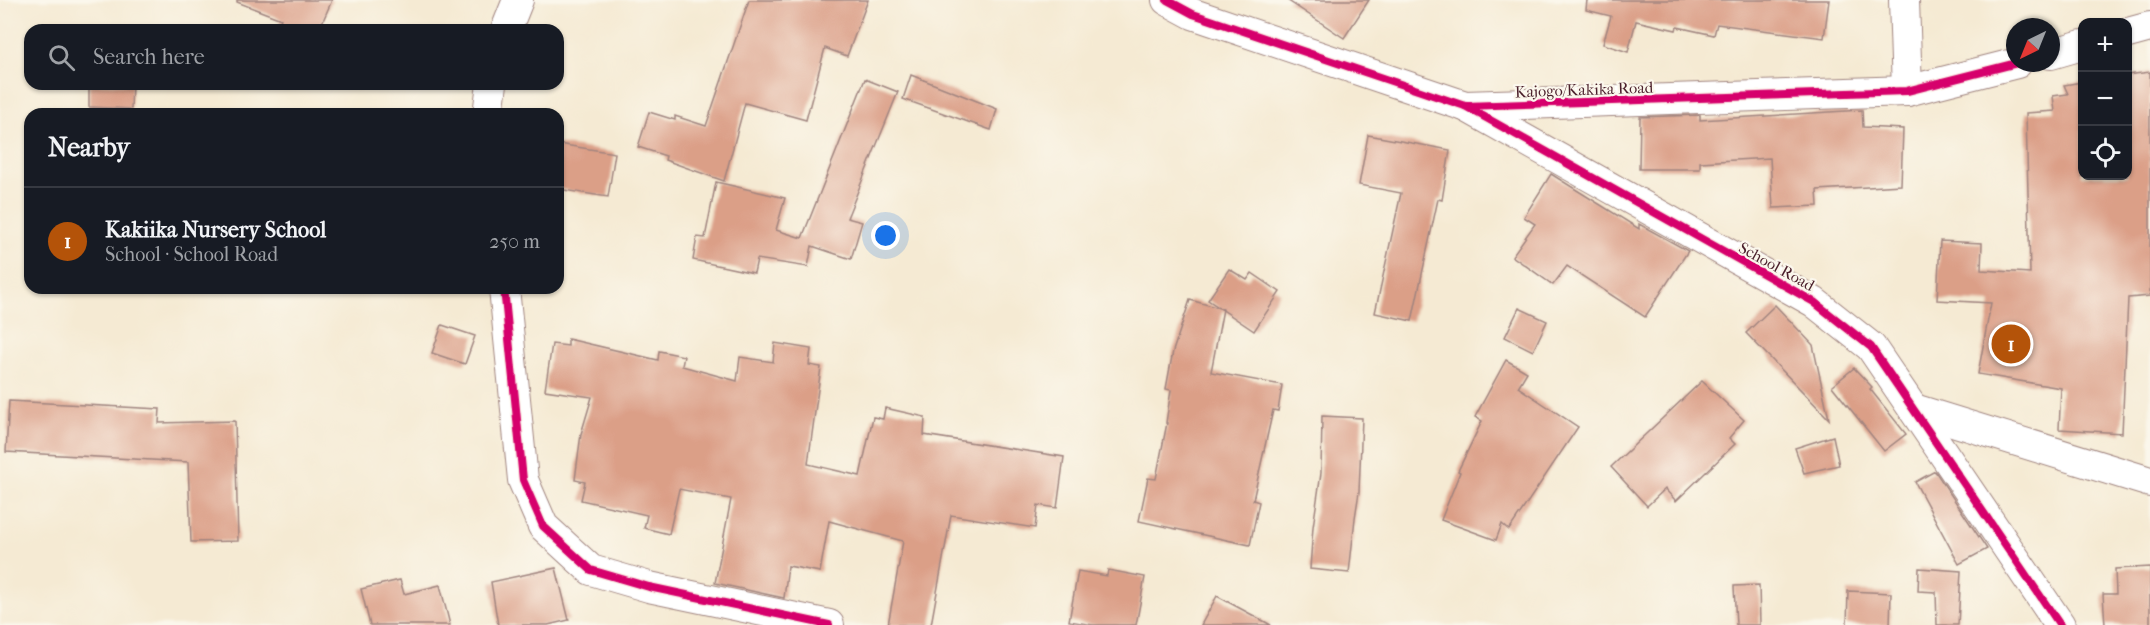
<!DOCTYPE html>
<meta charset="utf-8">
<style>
body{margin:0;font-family:"IM FELL French Canon",serif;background:#20242c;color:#f1f3f6}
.controls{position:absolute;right:18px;top:18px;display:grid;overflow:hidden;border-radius:12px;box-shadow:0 2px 4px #0004}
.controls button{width:54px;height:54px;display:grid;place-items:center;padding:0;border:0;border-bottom:2px solid #363941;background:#171b24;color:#f1f3f6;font:30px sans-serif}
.compass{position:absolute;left:2006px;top:18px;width:54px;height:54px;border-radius:50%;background:#171b24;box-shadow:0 2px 4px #0004;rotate:223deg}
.you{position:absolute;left:886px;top:236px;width:21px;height:21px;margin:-15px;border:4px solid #fff;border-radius:50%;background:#1a73e8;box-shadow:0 0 0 9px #1a73e833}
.badge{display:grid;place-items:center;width:39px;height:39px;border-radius:50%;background:#b45309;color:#fff;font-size:20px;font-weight:700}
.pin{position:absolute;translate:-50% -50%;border:3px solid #fff;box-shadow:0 2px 6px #0006}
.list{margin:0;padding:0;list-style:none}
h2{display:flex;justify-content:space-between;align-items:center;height:78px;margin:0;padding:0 24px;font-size:26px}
h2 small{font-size:20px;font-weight:400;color:#9ea1a6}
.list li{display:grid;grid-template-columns:39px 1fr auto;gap:18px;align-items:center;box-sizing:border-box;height:108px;padding:0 24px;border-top:2px solid #363941}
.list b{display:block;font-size:22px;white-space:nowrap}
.list p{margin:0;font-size:20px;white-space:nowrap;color:#9ea1a6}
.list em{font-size:20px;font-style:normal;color:#9ea1a6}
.icon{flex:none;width:33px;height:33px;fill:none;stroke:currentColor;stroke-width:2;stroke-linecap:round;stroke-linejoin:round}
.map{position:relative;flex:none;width:2150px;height:625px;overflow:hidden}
.search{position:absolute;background:#171b24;box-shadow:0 2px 4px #0004;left:24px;top:24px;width:540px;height:66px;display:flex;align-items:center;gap:15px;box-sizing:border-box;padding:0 21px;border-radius:18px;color:#9ea1a6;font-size:22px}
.panel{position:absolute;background:#171b24;box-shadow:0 2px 4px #0004;left:24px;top:108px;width:540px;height:186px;border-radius:18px}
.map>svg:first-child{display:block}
.building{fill:#db9f87}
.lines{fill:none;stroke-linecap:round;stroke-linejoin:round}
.minor-casing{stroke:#a0847f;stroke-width:32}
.minor{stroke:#fff;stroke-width:30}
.cycleway-casing{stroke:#fbf7ec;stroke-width:11}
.cycleway{stroke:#d6006c;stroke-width:8}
.labels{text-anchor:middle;stroke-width:4.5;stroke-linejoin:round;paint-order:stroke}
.street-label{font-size:16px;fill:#4a1f2b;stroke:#fbf7ec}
</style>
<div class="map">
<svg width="2150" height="625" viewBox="0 0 2150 625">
<rect width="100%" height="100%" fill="#fbf7ec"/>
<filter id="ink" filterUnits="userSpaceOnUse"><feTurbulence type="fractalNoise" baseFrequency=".0167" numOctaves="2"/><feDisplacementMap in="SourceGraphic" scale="12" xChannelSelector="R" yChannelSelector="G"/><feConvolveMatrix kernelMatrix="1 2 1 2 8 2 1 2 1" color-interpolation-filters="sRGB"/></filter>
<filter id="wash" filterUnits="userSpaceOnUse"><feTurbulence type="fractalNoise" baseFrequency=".008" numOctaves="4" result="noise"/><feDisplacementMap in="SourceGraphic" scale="24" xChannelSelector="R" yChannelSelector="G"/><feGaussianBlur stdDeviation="1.35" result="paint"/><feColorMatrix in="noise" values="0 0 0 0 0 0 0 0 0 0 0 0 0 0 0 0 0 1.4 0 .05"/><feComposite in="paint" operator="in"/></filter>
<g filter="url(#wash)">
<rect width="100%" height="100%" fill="#f5ead3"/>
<g id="blocks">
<g class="building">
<path d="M237,0H332L319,30H276L281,19L237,2Z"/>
<path d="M749,0H868L847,56L825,48L806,120L745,103L724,181L665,160L666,156L638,147L649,112L675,120V116L706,126Z"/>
<path d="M1287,0H1369L1344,38Z"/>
<path d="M1587,0H1829L1824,38L1717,24L1714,35L1677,27L1676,30L1636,21L1628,52L1603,44L1611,16L1586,10Z"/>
<path d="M2150,72V296L2128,298L2122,433L2059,429L2061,388L1978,374L1991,303L1937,300L1940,241L1982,243L1981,270L2030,273L2026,113L2055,111L2053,96L2068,94L2064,85L2082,82V176H2127V75Z"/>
<path d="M911,75L997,109L991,130L903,99Z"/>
<path d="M865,79L898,92L847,218L862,222L851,259L812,246L808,267L757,259L754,273L693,260L697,237L705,238L716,182L785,198L776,230L802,238Z"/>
<path d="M89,84H132L131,109L89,107Z"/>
<path d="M1862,110L1863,127L1903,129L1901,185L1817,190L1818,206L1773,208L1770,158L1700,162V169H1639L1640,117L1700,115V120Z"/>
<path d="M1368,135L1450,150L1442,200L1438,199L1412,321L1375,313L1401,193L1359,185Z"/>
<path d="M558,144L615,153L608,197L558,189Z"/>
<path d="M1551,174L1639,229V224L1688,251L1645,317L1567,266L1553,285L1512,256L1535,224L1524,217Z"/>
<path d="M1229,269L1247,280L1252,273L1280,292L1254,331L1208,300Z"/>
<path d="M1190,300L1223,309L1211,372L1282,385L1278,411L1273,410L1253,500L1259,502L1250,545L1139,521L1148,478L1156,479L1167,423H1166L1171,390L1166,389L1173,351Z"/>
<path d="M1775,305L1813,345L1829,419L1746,333Z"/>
<path d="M1519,308L1547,321L1533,351L1505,337Z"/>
<path d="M442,325L475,336L465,364L432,353Z"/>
<path d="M568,339L658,360L659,351L684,356L682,366L737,381L740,357L773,362L775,343L811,349L809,365L821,367L808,464L860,476L873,417L883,419L885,408L925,417L924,435L1064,457L1057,508L1038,505L1035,528L951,515L931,625H888L903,541L829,521L820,572L788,566L784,598L715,583L731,499L679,489L669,534L644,528L647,515L581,500L585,482L575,480L581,434L592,397L545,390L552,344L568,346Z"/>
<path d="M1506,360L1527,372L1518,387L1578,427L1509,530L1502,524L1496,540L1441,520L1460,472L1458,471L1482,421L1475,417Z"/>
<path d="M1854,368L1872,387L1870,389L1906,434L1884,451L1832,386Z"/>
<path d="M1702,381L1744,420L1729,438L1735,444L1676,501L1665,489L1647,506L1611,467Z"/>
<path d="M9,401L160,409L159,423L235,421L238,541L191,542L188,462L6,452Z"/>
<path d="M1322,416L1362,418L1359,492L1355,518L1349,573L1310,569L1313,527L1321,473Z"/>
<path d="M1833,436L1839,465L1804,473L1795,448Z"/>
<path d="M1935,471L1987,549L1959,564L1915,482Z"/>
<path d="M2150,567V625H2105L2103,594H2116L2115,569Z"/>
<path d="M556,568L569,620L548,625H498L491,582Z"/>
<path d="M1919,568L1961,571L1958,625H1937L1936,592L1918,591Z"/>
<path d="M1108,570L1145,577L1136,625H1093L1069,621L1078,571L1107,576Z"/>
<path d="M400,580L404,594L440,585L450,625H370L361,589Z"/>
<path d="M1759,585L1760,625H1736L1734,586Z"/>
<path d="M1848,591L1891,593L1890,625H1847Z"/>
<path d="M1217,596L1271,625H1201Z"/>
</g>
</g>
</g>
<g filter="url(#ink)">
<use href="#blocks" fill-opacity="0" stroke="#a0847f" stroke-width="1.5"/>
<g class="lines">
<defs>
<g id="minor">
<path d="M1167,0L1193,14L1465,106L1907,91L2017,63"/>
<path d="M1904,0L1907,91"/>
<path d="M506,30L518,0"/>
<path d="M2128,33L2150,27"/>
<path d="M2051,54L2082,45"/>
<path d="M1465,106L1814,302L1871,347L2060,625"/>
<path d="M488,114L492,84"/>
<path d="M504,288L523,480L543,526L591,570L649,587L829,625"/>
<path d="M1914,409L2150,482"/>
</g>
</defs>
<use href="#minor" class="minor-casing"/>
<use href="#minor" class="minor"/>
<defs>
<g id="cycleway">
<path d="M1167,0L1193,14L1465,106L1907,91L2017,63"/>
<path d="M1465,106L1814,302L1871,347L2060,625"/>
<path d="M504,288L523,480L543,526L591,570L649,587L829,625"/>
</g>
</defs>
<use href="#cycleway" class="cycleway-casing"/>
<use href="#cycleway" class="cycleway"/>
</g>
</g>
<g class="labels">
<g class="street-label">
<text transform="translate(1584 89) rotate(-2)" y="6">Kajogo/Kakika Road</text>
<text transform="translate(1777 266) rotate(29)" y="6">School Road</text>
</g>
</g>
</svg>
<div class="controls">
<button>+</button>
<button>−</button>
<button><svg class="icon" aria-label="locate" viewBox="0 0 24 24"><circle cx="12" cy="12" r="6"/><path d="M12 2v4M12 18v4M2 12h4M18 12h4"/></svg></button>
</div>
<svg class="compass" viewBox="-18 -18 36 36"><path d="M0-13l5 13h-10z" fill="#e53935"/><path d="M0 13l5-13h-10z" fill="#9ea1a6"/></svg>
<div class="you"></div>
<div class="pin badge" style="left:2011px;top:344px">1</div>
<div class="search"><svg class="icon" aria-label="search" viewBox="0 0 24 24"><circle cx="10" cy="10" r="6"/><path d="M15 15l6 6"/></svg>Search here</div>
<section class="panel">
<h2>Nearby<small></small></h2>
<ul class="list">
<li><span class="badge">1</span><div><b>Kakiika Nursery School</b><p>School · School Road</p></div><em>250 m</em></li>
</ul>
</section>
</div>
